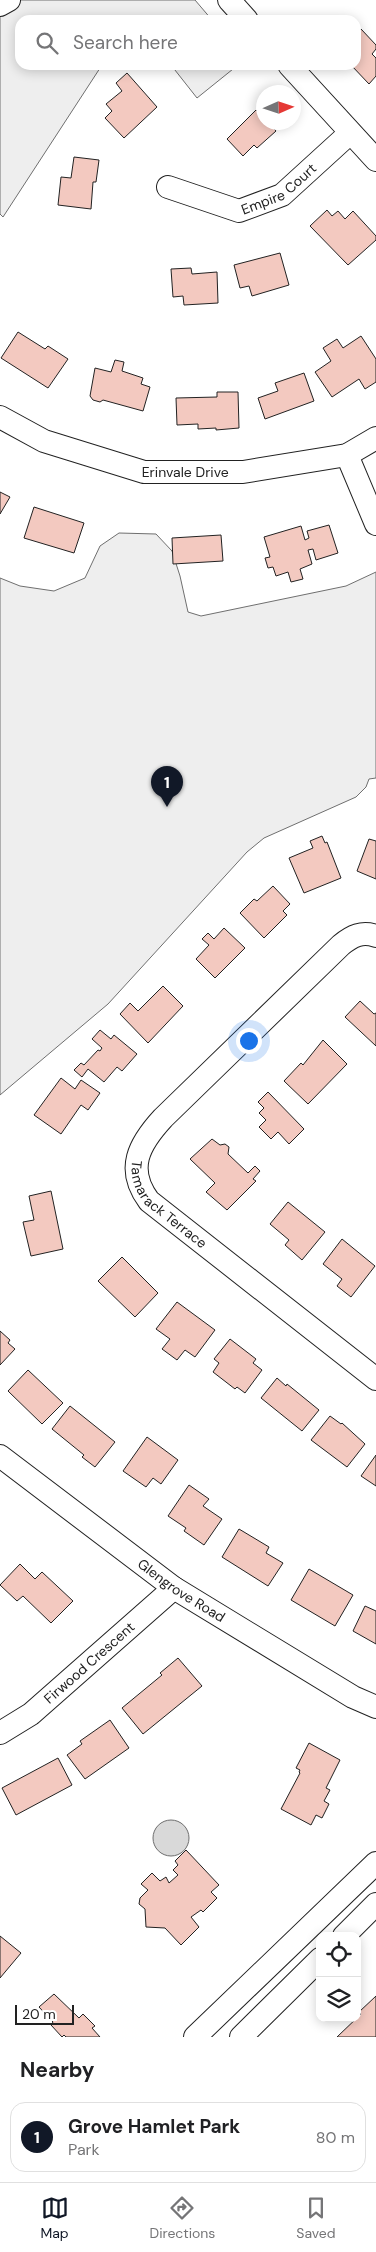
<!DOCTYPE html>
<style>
body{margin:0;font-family:"DM Sans",sans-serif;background:#f2f2f2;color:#202124}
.controls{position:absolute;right:15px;bottom:15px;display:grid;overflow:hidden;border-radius:10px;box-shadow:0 2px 12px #0003}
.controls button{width:45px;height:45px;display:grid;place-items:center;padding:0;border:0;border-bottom:1px solid #e0e0e0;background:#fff;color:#202124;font:25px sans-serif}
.compass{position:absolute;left:256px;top:85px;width:45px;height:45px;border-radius:50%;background:#fff;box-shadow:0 2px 12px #0003;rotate:87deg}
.scale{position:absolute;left:15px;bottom:12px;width:59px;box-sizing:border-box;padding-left:5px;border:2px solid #222;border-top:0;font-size:14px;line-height:18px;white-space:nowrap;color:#222;-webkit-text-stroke:4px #fff;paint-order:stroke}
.you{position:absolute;left:248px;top:1040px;width:18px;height:18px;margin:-12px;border:4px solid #fff;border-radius:50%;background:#1a73e8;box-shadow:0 0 0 8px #1a73e833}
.badge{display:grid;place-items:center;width:32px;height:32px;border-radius:50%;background:#111827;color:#fff;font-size:16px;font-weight:700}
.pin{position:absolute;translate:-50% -41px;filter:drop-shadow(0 1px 2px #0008)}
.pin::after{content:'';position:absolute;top:26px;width:18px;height:15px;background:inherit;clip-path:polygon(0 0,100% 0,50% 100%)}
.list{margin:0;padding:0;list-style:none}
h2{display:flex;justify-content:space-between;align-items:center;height:65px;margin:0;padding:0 20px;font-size:21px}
h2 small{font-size:16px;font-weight:400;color:#757577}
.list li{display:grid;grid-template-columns:32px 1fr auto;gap:15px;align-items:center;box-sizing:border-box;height:70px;margin:0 10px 10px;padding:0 10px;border:1px solid #e0e0e0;border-radius:15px}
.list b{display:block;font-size:19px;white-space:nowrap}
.list p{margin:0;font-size:16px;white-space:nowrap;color:#757577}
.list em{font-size:16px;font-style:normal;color:#757577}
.icon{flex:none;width:28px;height:28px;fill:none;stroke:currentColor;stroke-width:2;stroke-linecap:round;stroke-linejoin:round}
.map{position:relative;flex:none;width:376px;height:2037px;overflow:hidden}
.search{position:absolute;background:#fff;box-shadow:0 2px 12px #0003;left:15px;right:15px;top:15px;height:55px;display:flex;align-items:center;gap:12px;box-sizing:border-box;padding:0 18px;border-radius:15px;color:#757577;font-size:19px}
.sheet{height:145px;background:#fff}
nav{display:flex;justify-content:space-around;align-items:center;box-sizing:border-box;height:70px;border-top:1px solid #e0e0e0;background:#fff;font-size:14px;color:#757577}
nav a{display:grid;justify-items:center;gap:2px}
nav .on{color:#111827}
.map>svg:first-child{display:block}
.green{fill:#eee;stroke:#6f6f6f}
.water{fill:#d9d9d9;stroke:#6f6f6f}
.building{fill:#f3c9c0;stroke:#222}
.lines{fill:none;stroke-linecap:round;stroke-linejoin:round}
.minor-casing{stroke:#222;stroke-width:24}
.minor{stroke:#fff;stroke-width:22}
.labels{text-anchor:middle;stroke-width:4;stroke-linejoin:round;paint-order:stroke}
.street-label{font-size:14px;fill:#222;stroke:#fff}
</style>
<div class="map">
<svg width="376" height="2037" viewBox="0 0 376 2037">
<rect width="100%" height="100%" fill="#fff"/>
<g class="green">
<path d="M0,0H195L212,20H135L133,18L131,20H20V65H102L3,217L0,214Z"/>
<path d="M171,65H238L197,98Z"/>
<path d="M119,533L156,534L172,551L180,576L188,612L201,616L346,586L376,572V778L369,779L366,787L356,797L264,838L247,852L108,1004L0,1095V578L20,586L54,591L85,578L100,546Z"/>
</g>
<circle class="water" cx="171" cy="1838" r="18"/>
<g class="building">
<path d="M361,29L376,45V49L372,54L376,58V76L369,84L351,65H356V33Z"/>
<path d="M127,73L157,107L124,138L105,118L112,111L106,104L122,91L116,83Z"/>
<path d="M256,110L264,118V122H268L276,131L257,148L254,145L243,156L227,139Z"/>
<path d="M74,157L99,160L96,182H93L91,209L58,205L61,177L71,178Z"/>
<path d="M327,210L332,216L338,211L345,219L353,211L376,236V240L348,265L310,226Z"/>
<path d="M280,253L289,285L252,296L249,286L240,288L234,265Z"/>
<path d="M191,268L192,274L217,272L218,303L184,305L183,296L173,297L171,269Z"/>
<path d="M18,332L45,349L48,346L68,359L48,388L1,358Z"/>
<path d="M361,336L376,359V382L365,389L359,379L332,397L315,372L331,361L323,348L337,339L343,348Z"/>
<path d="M115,360L124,362L122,371L143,378L141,384L150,387L143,411L103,400L100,402L93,400L90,396L95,368L111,372Z"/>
<path d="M304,373L314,401L265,419L258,398L278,391L275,383Z"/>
<path d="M217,392H238L239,428L216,430V428L198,429V424L177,425L176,398L217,397Z"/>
<path d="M0,492L10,497L0,514Z"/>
<path d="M34,507L84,523L74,553L24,538Z"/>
<path d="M329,525L338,553L316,560L313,549L308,550L312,564L300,569L303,579L291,582L288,572L276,576L273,567L268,568L265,558L270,557L264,537L301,526L305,540L309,538L307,531Z"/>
<path d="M221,535L223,561L173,564L172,538Z"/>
<path d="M322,836L325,843L327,842L341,878L304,893L289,858L313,848L310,841Z"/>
<path d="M369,839L376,841V879L357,871Z"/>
<path d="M273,886L290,904L283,911L287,915L264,938L240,913L254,899L257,901Z"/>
<path d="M224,928L245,948L215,978L196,959L209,945L202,939L208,933L214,939Z"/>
<path d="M163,986L183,1006L148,1043L120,1014L130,1003L138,1011Z"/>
<path d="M360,1001L374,1014L376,1013V1046L345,1017Z"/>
<path d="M100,1030L111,1039L114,1035L137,1054L122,1071L117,1067L104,1082L88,1069L82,1077L74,1070L81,1063L84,1065L98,1050L100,1051L102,1048L92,1039Z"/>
<path d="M323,1040L347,1064L308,1104L284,1081L301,1063L303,1065Z"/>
<path d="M61,1078L75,1089L81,1080L100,1093L88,1110L81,1105L61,1134L34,1115Z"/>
<path d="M268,1092L304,1129L289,1144L278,1132L271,1139L259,1127L266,1120L259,1113L264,1108L258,1102Z"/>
<path d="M212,1139L220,1145L225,1144L229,1147L228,1154L248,1173L255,1166L260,1171L253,1179L256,1181L227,1210L206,1192L215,1183L190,1159Z"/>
<path d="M51,1191L63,1249L31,1256L23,1222L34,1220L29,1196Z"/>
<path d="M288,1202L325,1232L302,1260L285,1245L289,1240L270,1224Z"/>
<path d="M342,1239L375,1266L351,1297L337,1286L342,1279L323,1264Z"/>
<path d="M122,1257L158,1293L135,1317L98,1281Z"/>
<path d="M177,1302L215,1330L195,1357L185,1350L177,1360L162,1349L170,1339L156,1329Z"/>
<path d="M0,1331L10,1340L8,1343L15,1349L0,1365Z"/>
<path d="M230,1339L256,1359L253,1363L262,1370L245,1393L237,1387L235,1389L213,1372L219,1363L214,1359Z"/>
<path d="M28,1370L63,1403L42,1424L8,1391Z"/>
<path d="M277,1378L286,1386L287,1384L319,1410L302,1431L261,1398Z"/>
<path d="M70,1406L115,1442L95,1467L82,1457L84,1455L52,1429Z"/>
<path d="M330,1416L341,1424L342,1423L365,1444L347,1467L311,1440Z"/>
<path d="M147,1437L178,1460L161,1484L153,1478L146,1487L123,1471Z"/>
<path d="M376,1455V1486L361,1476Z"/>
<path d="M189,1485L209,1499L203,1506L222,1519L204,1545L184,1531L186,1528L168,1516Z"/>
<path d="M239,1529L269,1547L266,1553L283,1563L268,1586L222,1557Z"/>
<path d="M20,1564L35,1579L42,1572L73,1601L51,1623L23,1596L17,1601L0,1585Z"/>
<path d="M309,1569L353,1595L335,1626L291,1600Z"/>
<path d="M365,1606L376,1611V1644L353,1631Z"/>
<path d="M178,1658L202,1686L143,1734L122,1708L162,1675L160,1673Z"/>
<path d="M110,1720L129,1748L85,1779L67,1755L82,1744L80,1741Z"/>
<path d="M309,1743L340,1760L326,1788L330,1790L324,1801L329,1804L322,1818L316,1815L311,1825L281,1809L300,1773L299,1772L300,1770L296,1768Z"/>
<path d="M58,1758L72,1785L16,1815L2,1788Z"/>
<path d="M186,1850L219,1885L211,1892L217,1898L203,1912L201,1910L191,1917L199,1927L181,1945L165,1928L146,1927L145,1909L139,1904L140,1898L148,1890L141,1884L152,1873L160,1881L166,1877L169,1883L178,1875L173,1870L178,1865L175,1861Z"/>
<path d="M0,1936L21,1953L0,1978Z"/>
<path d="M54,1994L79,2018L83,2014L95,2026L92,2028L100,2037H66L64,2035L62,2037L51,2025L53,2022L39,2007Z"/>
<path d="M376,1996V2037H337L361,2014L359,2012Z"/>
</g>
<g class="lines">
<defs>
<g id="minor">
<path d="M229,0L247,20"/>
<path d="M0,5L9,0"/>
<path d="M289,65L376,160"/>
<path id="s1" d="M168,187L239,211L282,195L350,133"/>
<path id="s2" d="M0,417L44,441L144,472H243L347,455L376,438"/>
<path d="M347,455L376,524"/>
<path id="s3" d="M376,936C362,931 352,936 341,945L163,1118C139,1144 125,1169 149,1201L376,1379"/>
<path id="s4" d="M0,1456L174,1588L353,1697L376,1707"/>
<path id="s5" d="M0,1733L31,1714L174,1588"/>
<path d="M344,1936L376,1904"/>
<path d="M195,2037L376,1863"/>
<path d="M241,2037L320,1959"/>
</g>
</defs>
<use href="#minor" class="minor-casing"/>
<use href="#minor" class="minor"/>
</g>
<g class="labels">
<g class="street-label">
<text dy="5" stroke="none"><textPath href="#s1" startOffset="121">Empire Court</textPath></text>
<text dy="5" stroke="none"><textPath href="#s2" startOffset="196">Erinvale Drive</textPath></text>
<text dy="5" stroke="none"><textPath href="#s3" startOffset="394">Tamarack Terrace</textPath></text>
<text dy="5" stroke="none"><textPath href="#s4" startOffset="226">Glengrove Road</textPath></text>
<text dy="5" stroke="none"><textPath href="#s5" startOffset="114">Firwood Crescent</textPath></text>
</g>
</g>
</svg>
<div class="controls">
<button><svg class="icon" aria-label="locate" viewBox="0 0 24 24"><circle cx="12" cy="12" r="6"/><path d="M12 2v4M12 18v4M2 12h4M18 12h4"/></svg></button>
<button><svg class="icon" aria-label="layers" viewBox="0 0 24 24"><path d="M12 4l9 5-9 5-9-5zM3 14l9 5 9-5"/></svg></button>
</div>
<svg class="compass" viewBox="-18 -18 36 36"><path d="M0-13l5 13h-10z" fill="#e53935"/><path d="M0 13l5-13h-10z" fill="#757577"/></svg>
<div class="scale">20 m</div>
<div class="you"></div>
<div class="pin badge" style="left:167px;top:807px">1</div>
<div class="search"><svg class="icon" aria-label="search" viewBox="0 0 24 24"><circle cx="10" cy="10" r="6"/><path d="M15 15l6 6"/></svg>Search here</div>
</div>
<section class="sheet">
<h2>Nearby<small></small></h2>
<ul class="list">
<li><span class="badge">1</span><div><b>Grove Hamlet Park</b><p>Park</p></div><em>80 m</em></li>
</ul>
</section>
<nav>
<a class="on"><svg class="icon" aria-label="map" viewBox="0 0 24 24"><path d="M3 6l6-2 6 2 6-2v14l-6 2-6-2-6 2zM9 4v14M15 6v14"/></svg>Map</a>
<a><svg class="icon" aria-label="directions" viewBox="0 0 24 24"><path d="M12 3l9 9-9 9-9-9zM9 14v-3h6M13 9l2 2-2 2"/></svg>Directions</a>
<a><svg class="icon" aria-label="saved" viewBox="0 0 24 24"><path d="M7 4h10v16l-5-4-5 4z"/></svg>Saved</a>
</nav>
